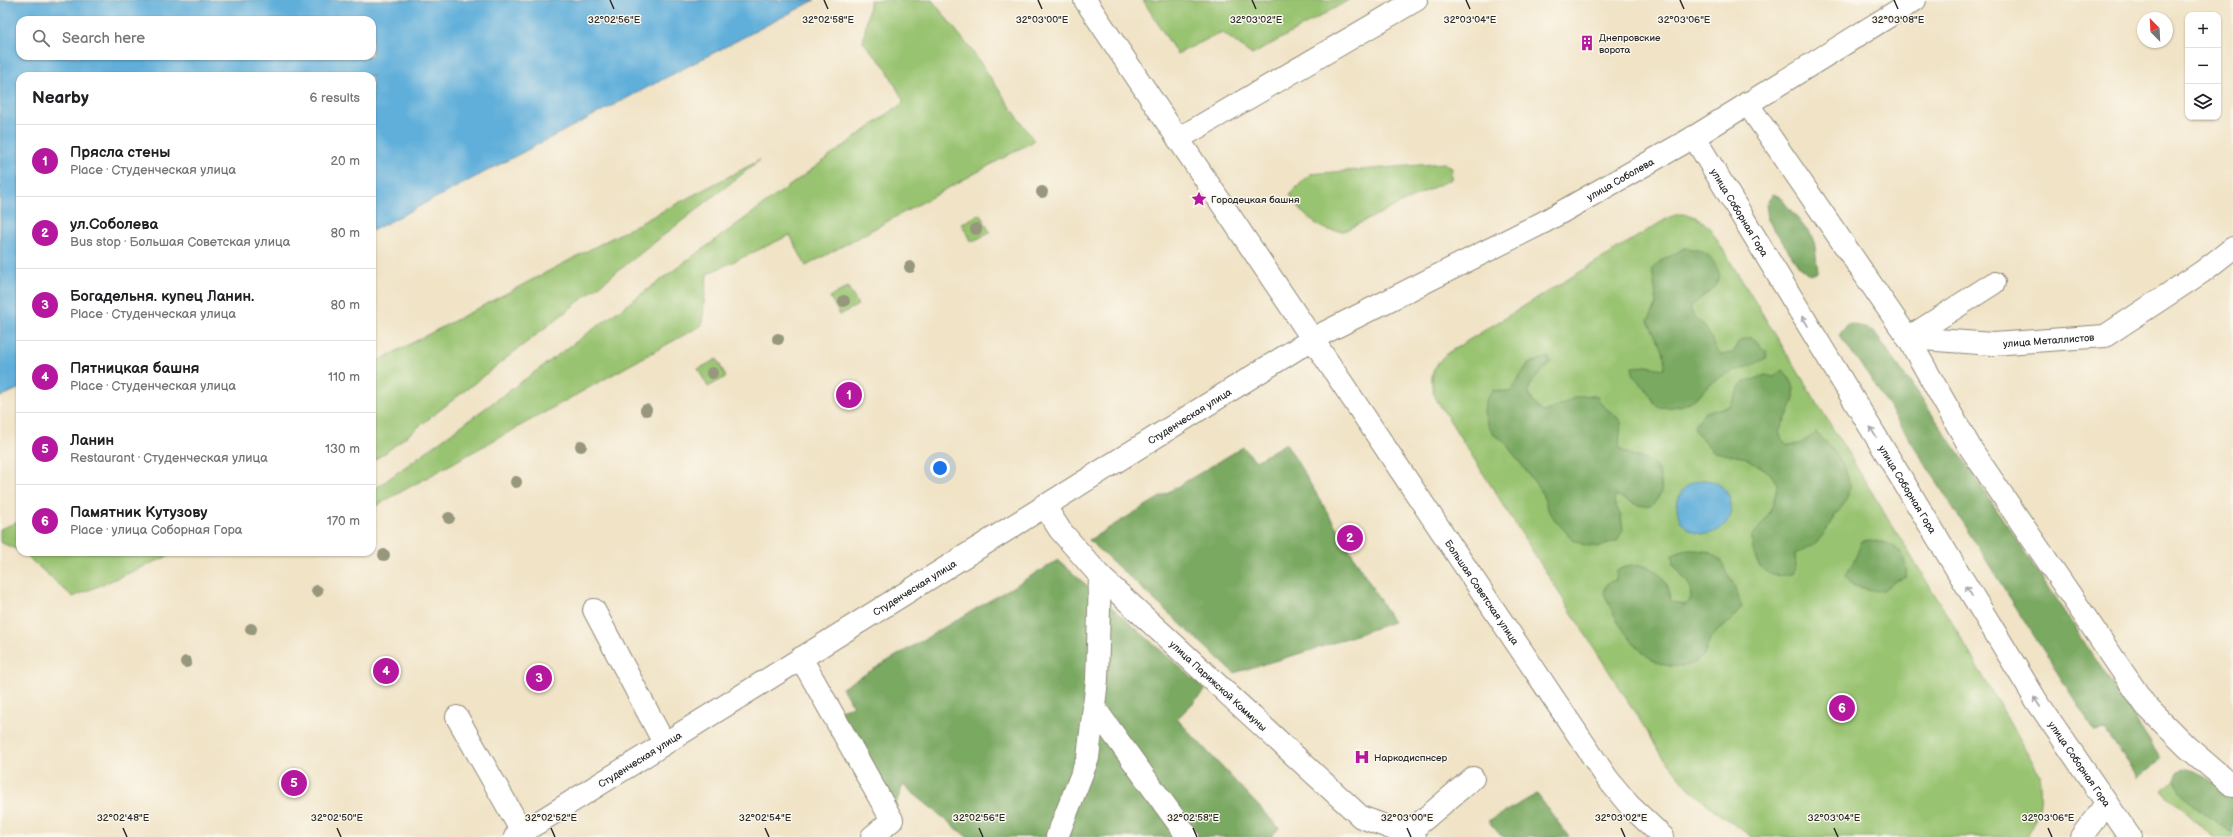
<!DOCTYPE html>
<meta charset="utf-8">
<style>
body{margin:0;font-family:"Balsamiq Sans",sans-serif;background:#f6f6f6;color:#202124}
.controls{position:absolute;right:12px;top:12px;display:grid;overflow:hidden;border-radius:8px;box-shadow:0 1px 3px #0004}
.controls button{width:36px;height:36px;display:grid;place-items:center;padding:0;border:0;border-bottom:1px solid #e0e0e0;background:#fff;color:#202124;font:20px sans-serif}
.compass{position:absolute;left:2137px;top:12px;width:36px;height:36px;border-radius:50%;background:#fff;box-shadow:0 1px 3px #0004;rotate:336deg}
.you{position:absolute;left:940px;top:468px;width:14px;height:14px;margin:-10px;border:3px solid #fff;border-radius:50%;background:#1a73e8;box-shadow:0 0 0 6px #1a73e833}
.badge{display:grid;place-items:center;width:26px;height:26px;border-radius:50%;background:#b5179e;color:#fff;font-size:13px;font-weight:700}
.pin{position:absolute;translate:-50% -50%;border:2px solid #fff;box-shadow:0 1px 4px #0006}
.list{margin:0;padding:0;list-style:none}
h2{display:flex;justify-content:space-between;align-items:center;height:52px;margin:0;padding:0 16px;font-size:17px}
h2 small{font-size:13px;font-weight:400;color:#757577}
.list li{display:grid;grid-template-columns:26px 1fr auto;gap:12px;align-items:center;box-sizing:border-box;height:72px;padding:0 16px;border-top:1px solid #e0e0e0}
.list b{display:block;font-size:15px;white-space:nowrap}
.list p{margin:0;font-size:13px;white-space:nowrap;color:#757577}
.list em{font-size:13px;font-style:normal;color:#757577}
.icon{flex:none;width:22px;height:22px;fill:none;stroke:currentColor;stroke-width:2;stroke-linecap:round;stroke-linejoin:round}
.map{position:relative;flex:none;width:2233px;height:837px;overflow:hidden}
.search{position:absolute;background:#fff;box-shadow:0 1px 3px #0004;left:16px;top:16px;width:360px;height:44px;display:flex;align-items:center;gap:10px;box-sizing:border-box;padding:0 14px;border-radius:12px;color:#757577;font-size:15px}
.panel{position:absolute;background:#fff;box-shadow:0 1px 3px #0004;left:16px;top:72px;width:360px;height:484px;border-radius:12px}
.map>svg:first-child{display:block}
.green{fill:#98c370;stroke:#62774e}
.forest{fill:#7aa962;stroke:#526a46}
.water{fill:#61afda;stroke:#466d82;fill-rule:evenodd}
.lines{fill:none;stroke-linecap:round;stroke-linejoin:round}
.minor-casing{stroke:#8e8778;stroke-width:24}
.major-casing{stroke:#8e8778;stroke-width:24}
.minor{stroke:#fff;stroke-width:22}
.major{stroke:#fff;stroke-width:22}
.tree{fill:#96977c}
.oneway{stroke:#a0a0a0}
.ticks{fill:none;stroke:#2b2b2b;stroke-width:1.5}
.labels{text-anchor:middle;stroke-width:3;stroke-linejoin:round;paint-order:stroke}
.poi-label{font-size:10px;fill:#2b2b2b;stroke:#fbf7ec;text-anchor:start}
.street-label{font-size:10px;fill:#2b2b2b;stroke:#fbf7ec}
.ticks-label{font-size:10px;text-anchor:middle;fill:#2b2b2b;stroke:#fbf7ec;stroke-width:3;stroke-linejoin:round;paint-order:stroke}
</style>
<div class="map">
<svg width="2233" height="837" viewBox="0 0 2233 837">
<rect width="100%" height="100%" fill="#fbf7ec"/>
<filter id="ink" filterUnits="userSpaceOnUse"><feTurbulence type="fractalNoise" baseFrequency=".025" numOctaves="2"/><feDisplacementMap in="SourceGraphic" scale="8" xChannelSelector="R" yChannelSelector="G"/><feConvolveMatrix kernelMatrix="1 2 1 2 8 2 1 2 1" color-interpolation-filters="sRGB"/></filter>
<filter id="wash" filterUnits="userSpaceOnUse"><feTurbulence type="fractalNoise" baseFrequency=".012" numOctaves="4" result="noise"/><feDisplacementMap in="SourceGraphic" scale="16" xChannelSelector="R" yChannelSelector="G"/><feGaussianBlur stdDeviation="0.9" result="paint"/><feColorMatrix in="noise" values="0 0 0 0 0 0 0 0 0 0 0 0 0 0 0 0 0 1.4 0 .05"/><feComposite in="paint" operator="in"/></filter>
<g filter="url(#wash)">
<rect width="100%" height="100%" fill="#f0e3c6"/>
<g class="green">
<path d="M870,0H932L973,52L1034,141L806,266L790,235L707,274L702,325L372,508V491L904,102L886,68L863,42Z"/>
<path d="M1143,0H1349L1252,55L1222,32L1177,54Z"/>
<path d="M760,160L385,453L372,461V364Z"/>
<path d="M1444,163L1452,167L1451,179L1344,231C1338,231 1330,231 1325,229C1311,223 1296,207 1290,194L1310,174Z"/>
<path d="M980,214L990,232L972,242L961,224Z"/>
<path d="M1678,214C1693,214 1701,218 1711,230L1951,621L2039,774C2042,799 2041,815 2026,837H1752L1719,814L1689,788L1662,755L1436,399C1428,380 1431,368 1446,354L1666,219Z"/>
<path d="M848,287L858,305L840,315L830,297Z"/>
<path d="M717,359L726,377L708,387L698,369Z"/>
<path d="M20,521V551L0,542V529Z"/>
<path d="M22,552H178L73,597Z"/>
<path d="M2174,780C2185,804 2212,819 2233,833V837H2213L2163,791Z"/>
</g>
<g class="forest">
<path d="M1773,194L1780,197L1814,239L1818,272L1811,275L1798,265L1768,220L1766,204Z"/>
<path d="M1685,248C1707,250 1711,255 1720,275L1715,287L1690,307C1693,320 1698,318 1705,327C1713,337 1710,344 1720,354L1733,353L1738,342L1751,337L1766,351V358C1752,367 1738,369 1724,375C1703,384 1701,404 1673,407C1656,409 1656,406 1648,392C1641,381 1634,382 1632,367L1647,366L1664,369C1668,350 1655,338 1648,321L1657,304L1652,269L1659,262Z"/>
<path d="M1849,323L1874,331L1957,450L2161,758L2139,778L2105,730L2095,732L1872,380L1839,335Z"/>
<path d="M1548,357L1551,362L1532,382L1528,392L1533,402L1543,412C1564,407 1573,391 1597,397C1605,412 1612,409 1621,422L1619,448C1636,462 1658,454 1661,482C1663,493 1658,499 1651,506C1632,507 1632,500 1615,496L1614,502L1621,516L1623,530L1617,541L1600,547L1584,545L1573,540L1550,514L1541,491L1503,440L1493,434L1489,427L1484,413L1485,402L1493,390L1510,392L1528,364Z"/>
<path d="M1783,370C1805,393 1790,408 1779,432L1782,440L1788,445L1800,444L1816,433C1834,449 1859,477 1845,502C1842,508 1837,512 1834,517C1828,526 1823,538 1814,544C1808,548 1801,551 1795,554L1796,567L1792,574C1785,575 1777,577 1770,574C1756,568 1751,548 1752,535C1768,521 1775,505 1777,484L1770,473L1747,458L1714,452L1696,432L1694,425L1705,412L1730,406L1741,384L1765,375L1774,377Z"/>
<path d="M1286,443L1393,622L1315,649L1234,673L1089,540L1243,447L1256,461Z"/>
<path d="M1871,540C1878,542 1888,542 1893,546C1903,552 1908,567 1906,577L1896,581L1883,590L1876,591L1854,586L1845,576L1853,564L1862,541Z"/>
<path d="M1686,550C1694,550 1703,550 1711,553C1725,559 1737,592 1742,607C1739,611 1736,615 1732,619C1726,626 1718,629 1712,637C1704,648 1708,657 1693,663C1649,681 1617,625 1604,593L1607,583L1616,580L1617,571C1630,563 1652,563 1662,577C1667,584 1669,594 1671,601L1685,605L1691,599L1690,586L1673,564L1672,555Z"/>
<path d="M1058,560L1206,690L1177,719L1279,828L1271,837H967L903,785L893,812L833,712L853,706L842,688Z"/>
<path d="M2183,768C2203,771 2217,783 2233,795V833C2212,819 2185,804 2174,780L2177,772Z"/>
<path d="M1537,794L1569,837H1502L1488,821Z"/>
</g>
<g class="water">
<path d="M0,0H815L372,231V76H20V388L0,397ZM20,20H372V56H20Z"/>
<circle cx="1704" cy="507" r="27"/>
</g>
</g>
<g filter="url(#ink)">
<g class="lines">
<defs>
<g id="minor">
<path d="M1747,103L1908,338L1971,449L2146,706L2187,747L2233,786"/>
<path d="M1178,139L1416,0"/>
<path id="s1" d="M1908,338L1993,344L2105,336L2202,272L2233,248"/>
<path d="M1908,338L1994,283"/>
<path id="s2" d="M1044,505L1060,530L1100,576L1361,817L1415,837"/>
<path d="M594,610L664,743"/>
<path d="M801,658L892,820L872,837"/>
<path d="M1094,707L1188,837"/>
<path d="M457,717L525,837"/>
<path d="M1407,834L1473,778"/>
<path d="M1057,837L1088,758L1097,680L1100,576"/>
<path d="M2081,837L2106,804"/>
</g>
<g id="major">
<path id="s3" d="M1085,0L1607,778L1629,805L1663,837"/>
<path id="s4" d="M1694,137L2036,700L2130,837"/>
<path id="s5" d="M515,837L1314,338L1544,222L1694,137L1915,0"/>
</g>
</defs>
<use href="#minor" class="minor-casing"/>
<use href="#major" class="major-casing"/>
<use href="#minor" class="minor"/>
<use href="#major" class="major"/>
</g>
<g class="tree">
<circle cx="1042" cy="192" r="6"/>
<circle cx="976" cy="229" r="6"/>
<circle cx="910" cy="267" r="6"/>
<circle cx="844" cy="301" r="6"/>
<circle cx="778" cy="339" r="6"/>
<circle cx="712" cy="373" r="6"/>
<circle cx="646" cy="410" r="6"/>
<circle cx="581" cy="446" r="6"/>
<circle cx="516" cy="482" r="6"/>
<circle cx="449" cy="518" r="6"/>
<circle cx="384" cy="555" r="6"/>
<circle cx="317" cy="591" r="6"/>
<circle cx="251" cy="629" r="6"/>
<circle cx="186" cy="662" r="6"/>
</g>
<defs><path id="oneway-shaft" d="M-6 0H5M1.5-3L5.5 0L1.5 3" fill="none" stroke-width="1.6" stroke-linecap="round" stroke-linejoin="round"/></defs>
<g class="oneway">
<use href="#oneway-shaft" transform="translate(1805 321) rotate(-121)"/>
<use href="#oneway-shaft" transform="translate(1873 432) rotate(-121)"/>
<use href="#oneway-shaft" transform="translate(1969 591) rotate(-121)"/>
<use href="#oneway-shaft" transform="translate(2037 702) rotate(-123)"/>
</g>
</g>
<path class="ticks" d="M610,0L614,9M824,0L828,9M1038,0L1042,9M1252,0L1256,9M1466,0L1470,9M1680,0L1684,9M1894,0L1898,9M123,828L127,837M337,828L341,837M551,828L555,837M765,828L769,837M979,828L983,837M1193,828L1197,837M1407,828L1411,837M1621,828L1625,837M1834,828L1838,837M2048,828L2052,837"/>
<defs>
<symbol id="building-bare" viewBox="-9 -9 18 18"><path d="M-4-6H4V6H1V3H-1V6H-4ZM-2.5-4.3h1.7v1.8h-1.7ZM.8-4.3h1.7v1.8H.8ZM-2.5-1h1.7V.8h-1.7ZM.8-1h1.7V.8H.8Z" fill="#b5179e" stroke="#fbf7ec" stroke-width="2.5" paint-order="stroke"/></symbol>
<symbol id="sight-bare" viewBox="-9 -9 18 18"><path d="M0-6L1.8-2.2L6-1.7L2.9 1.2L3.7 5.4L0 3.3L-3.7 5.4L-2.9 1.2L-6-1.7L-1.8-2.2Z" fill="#b5179e" stroke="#fbf7ec" stroke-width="2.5" paint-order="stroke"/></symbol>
<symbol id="hospital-bare" viewBox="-9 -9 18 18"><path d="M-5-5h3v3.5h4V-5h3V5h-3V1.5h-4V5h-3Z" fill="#b5179e" stroke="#fbf7ec" stroke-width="2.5" paint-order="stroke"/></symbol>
</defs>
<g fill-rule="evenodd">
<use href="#building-bare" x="1576" y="32" width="22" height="22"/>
<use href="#sight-bare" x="1188" y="188" width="22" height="22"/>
<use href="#hospital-bare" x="1351" y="746" width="22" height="22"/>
</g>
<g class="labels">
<g class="poi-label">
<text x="1599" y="41">Днепровские<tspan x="1599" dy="12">ворота</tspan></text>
<text x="1211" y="203">Городецкая башня</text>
<text x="1374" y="761">Наркодиспнсер</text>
</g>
<g class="street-label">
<text dy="4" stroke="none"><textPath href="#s5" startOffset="1287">улица Соболева</textPath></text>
<text dy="4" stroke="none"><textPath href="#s4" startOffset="88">улица Соборная Гора</textPath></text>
<text dy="4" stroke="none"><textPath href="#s1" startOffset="141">улица Металлистов</textPath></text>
<text dy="4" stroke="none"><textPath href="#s5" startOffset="795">Студенческая улица</textPath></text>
<text dy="4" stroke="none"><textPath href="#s4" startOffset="412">улица Соборная Гора</textPath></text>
<text dy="4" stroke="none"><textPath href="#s5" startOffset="471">Студенческая улица</textPath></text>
<text dy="4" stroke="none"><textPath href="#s3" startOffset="713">Большая Советская улица</textPath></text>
<text dy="4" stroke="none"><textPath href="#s2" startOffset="252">улица Парижской Коммуны</textPath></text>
<text dy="4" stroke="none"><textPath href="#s5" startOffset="147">Студенческая улица</textPath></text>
<text dy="4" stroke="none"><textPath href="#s4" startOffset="736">улица Соборная Гора</textPath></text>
</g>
</g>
<g class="ticks-label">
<text x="614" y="23">32°02'56"E</text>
<text x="828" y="23">32°02'58"E</text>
<text x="1256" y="23">32°03'02"E</text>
<text x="1684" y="23">32°03'06"E</text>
<text x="1898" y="23">32°03'08"E</text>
<text x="1042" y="23">32°03'00"E</text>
<text x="1470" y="23">32°03'04"E</text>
<text x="123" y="821">32°02'48"E</text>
<text x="337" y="821">32°02'50"E</text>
<text x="551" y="821">32°02'52"E</text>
<text x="765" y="821">32°02'54"E</text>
<text x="979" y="821">32°02'56"E</text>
<text x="1193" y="821">32°02'58"E</text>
<text x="1407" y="821">32°03'00"E</text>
<text x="1621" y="821">32°03'02"E</text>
<text x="1834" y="821">32°03'04"E</text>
<text x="2048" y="821">32°03'06"E</text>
</g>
</svg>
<div class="controls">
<button>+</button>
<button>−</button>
<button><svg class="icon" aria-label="layers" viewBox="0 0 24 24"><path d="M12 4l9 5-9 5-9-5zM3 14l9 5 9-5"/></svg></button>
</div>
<svg class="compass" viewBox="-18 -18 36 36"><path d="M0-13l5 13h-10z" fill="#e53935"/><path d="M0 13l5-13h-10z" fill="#757577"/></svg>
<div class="you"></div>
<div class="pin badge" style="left:849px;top:395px">1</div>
<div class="pin badge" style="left:1350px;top:538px">2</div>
<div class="pin badge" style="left:539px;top:678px">3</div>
<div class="pin badge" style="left:386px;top:671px">4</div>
<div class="pin badge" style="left:294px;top:783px">5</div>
<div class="pin badge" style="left:1842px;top:708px">6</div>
<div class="search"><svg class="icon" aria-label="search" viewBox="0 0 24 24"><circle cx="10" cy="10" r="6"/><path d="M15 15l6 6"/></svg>Search here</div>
<section class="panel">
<h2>Nearby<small>6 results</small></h2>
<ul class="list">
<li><span class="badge">1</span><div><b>Прясла стены</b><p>Place · Студенческая улица</p></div><em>20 m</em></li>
<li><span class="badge">2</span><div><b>ул.Соболева</b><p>Bus stop · Большая Советская улица</p></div><em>80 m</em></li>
<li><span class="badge">3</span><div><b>Богадельня. купец Ланин.</b><p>Place · Студенческая улица</p></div><em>80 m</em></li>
<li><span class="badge">4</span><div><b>Пятницкая башня</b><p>Place · Студенческая улица</p></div><em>110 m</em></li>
<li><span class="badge">5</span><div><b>Ланин</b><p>Restaurant · Студенческая улица</p></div><em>130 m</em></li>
<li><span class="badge">6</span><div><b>Памятник Кутузову</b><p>Place · улица Соборная Гора</p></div><em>170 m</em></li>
</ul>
</section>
</div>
